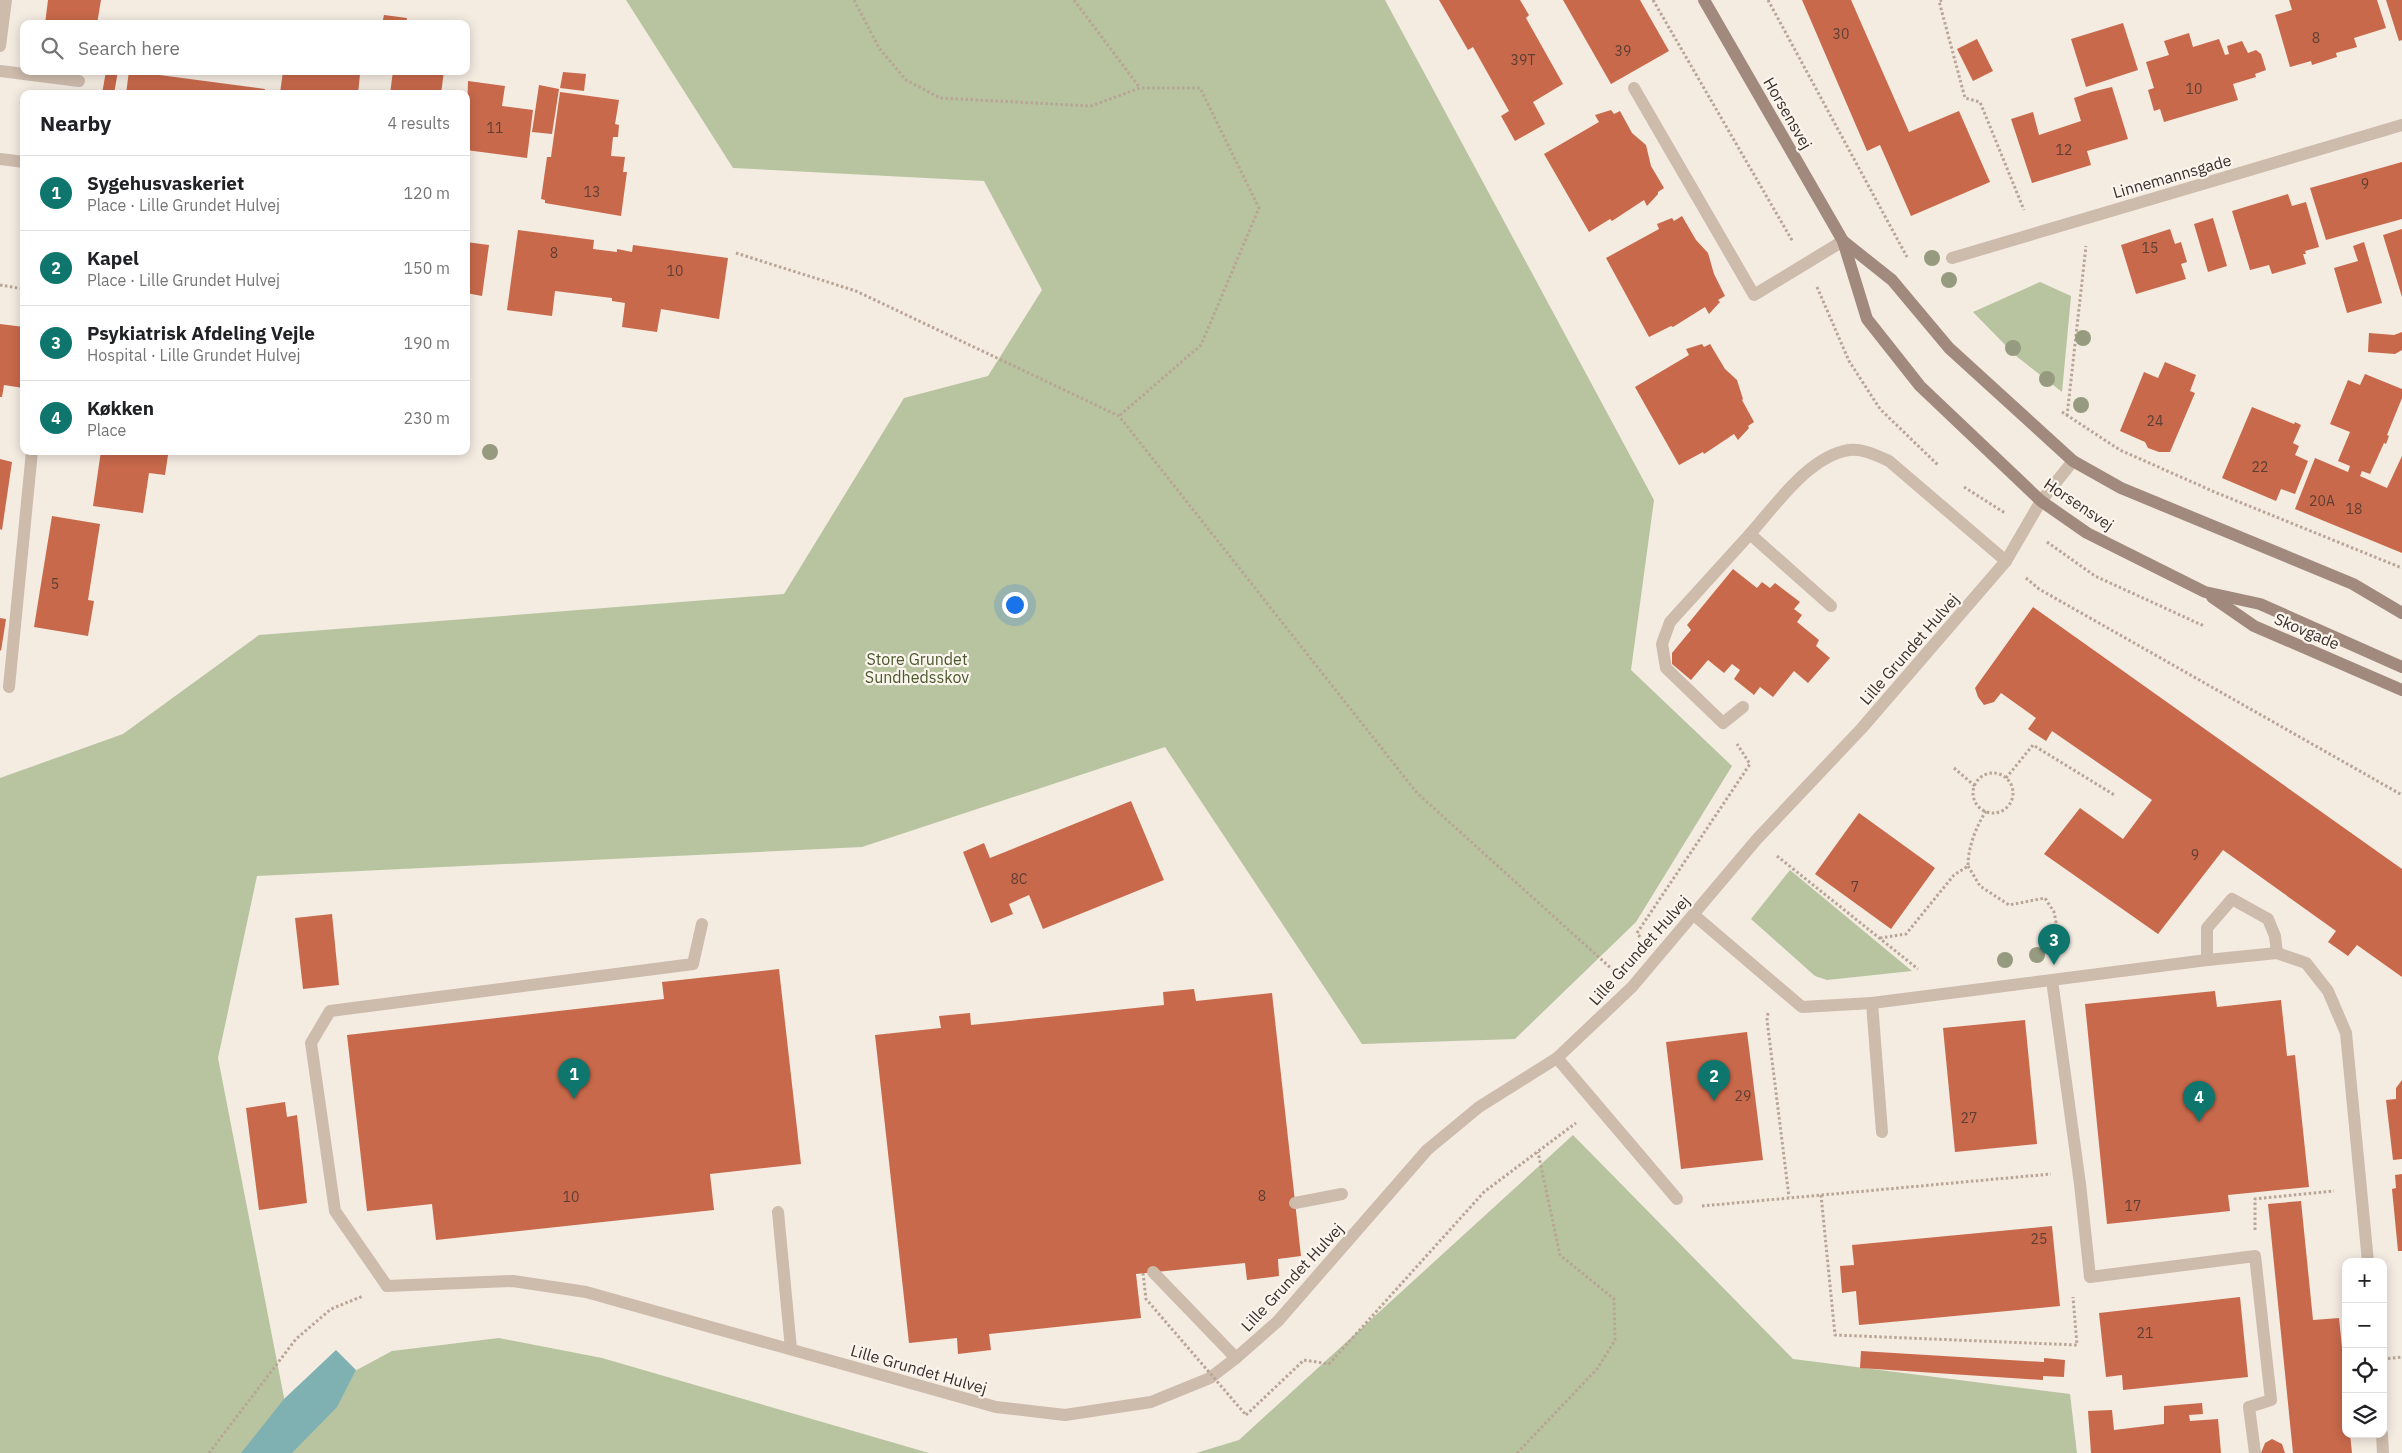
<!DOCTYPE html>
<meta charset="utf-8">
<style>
body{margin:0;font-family:"IBM Plex Sans",sans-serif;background:#f6f6f6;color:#202124}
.controls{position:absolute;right:15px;bottom:15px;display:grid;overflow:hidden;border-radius:10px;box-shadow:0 2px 12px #0003}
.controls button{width:45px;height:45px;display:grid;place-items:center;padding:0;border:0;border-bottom:1px solid #e0e0e0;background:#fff;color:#202124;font:25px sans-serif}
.you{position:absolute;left:1014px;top:604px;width:18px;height:18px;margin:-12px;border:4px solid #fff;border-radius:50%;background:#1a73e8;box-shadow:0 0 0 8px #1a73e833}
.badge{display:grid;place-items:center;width:32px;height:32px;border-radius:50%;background:#0f766e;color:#fff;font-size:16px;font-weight:700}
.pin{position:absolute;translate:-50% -41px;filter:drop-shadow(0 1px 2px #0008)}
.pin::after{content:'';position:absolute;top:26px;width:18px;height:15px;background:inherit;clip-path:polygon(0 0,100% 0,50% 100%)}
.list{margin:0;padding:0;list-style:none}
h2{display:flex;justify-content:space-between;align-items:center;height:65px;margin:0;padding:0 20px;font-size:21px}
h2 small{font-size:16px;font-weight:400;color:#757577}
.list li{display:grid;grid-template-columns:32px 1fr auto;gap:15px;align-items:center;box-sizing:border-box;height:75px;padding:0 20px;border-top:1px solid #e0e0e0}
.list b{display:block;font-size:19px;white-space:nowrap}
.list p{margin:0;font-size:16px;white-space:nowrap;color:#757577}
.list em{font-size:16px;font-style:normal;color:#757577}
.icon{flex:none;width:28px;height:28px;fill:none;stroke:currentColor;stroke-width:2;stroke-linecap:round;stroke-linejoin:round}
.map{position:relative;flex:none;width:2402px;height:1453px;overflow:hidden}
.search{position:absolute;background:#fff;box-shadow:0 2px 12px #0003;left:20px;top:20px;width:450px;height:55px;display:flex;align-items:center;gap:12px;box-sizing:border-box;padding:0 18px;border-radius:10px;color:#757577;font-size:19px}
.panel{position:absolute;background:#fff;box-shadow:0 2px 12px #0003;left:20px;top:90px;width:450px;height:365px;border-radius:10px}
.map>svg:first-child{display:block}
.green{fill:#b8c4a0}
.water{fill:#7fb0b2}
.building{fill:#c8694b}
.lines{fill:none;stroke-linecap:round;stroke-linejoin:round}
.path{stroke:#b9a596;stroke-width:3;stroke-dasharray:2.5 2.5;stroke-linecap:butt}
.lane{stroke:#cdbbac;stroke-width:12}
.street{stroke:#cdbbac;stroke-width:12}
.secondary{stroke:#a18a7d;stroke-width:12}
.path-bridge{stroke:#b9a596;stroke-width:3;stroke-dasharray:2.5 2.5;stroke-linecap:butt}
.tree{fill:#969b7f}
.labels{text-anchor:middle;stroke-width:4.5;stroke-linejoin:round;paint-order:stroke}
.number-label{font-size:14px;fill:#5e3e33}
.street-label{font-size:16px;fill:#3b302b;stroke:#fbf5ee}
.park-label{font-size:16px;fill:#4a5a2e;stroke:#fbf5ee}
</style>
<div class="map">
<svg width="2402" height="1453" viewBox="0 0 2402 1453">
<rect width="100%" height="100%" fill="#f4ebe1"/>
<g class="green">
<path d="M626,0H1385L1654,500L1631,670L1732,766L1636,922L1515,1039L1362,1044L1165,747L862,847L257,876L218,1058L286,1408L392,1351L499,1338L602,1358L929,1453H0V778L123,734L259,635L784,594L904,398L988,376L1042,290L984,181L733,168Z"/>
<path d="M2040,282L2071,296L2062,392L2016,356L1973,312Z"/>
<path d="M1790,870L1912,971L1827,980L1815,976L1751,919Z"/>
<path d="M1573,1135L1793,1359L2070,1394L2077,1453H1196L1239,1440Z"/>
</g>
<path class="water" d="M336,1350L356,1370L337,1407L292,1453H241L284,1399Z"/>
<g class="building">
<path d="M48,0H101L97,24H45Z"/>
<path d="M1439,0H1520L1529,15L1526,18L1563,84L1533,102L1545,124L1515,141L1501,116L1509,111L1473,47L1468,50Z"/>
<path d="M1563,0H1640L1669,51L1611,84Z"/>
<path d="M1802,0H1851L1909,132L1959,111L1990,182L1911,216L1880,145L1867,151Z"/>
<path d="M2289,0H2377L2386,28L2354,38L2357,47L2336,53L2337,57L2312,65L2311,61L2290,67L2275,15L2292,10Z"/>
<path d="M2386,0H2402V40L2399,41Z"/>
<path d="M384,15L407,18L406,24H382Z"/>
<path d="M2123,23L2138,70L2086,87L2071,39Z"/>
<path d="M2189,33L2193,47L2219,39L2225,55L2229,54L2227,46L2242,41L2248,53L2256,50L2261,54L2266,70L2255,74L2256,77L2233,84L2238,100L2164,122L2160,109L2154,111L2148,90L2154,88L2146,62L2169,55L2164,41Z"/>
<path d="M1977,39L1993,71L1973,81L1957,49Z"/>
<path d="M106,71H118L114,94H102Z"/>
<path d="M129,71L265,89L264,94H126Z"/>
<path d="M283,71H352L360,74L358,94L280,93Z"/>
<path d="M393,71H444L441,94H390Z"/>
<path d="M563,72L586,74L584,91L560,88Z"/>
<path d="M468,81L505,86L502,106L533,110L527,158L466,150Z"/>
<path d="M539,85L559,89L552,134L532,132Z"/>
<path d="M2112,87L2128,139L2087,151L2091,165L2032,183L2011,119L2033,112L2039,135L2081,121L2074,98L2091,92Z"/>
<path d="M560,92L619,100L615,124L619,125L618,137H613L611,156L625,157L623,172H627L621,216L545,203V200L541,199L547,157H551Z"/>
<path d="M1611,110L1614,114L1620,111L1632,133L1646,145L1651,166L1664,188L1658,192V194L1647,206L1644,200L1612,221L1610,219L1589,232L1544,154L1599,122L1595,115Z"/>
<path d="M2402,162V219L2326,240L2310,188Z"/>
<path d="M2288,194L2292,206L2306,202L2319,247L2305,251L2306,254H2303L2306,264L2272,274L2269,265L2250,270L2232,211Z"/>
<path d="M1682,216L1696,240L1708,253L1714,274L1725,296L1718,300L1720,302L1709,314L1705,307L1673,327L1671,326L1649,337L1606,258L1659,229L1657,224L1672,218L1674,221Z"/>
<path d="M2213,218L2227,266L2208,272L2194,224Z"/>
<path d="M2170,229L2175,244L2181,242L2187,262L2181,264L2186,279L2136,294L2121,245Z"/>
<path d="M2402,229V297L2383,235Z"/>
<path d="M518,230L594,240L593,249L617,252V249L632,252L633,245L728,258L719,319L661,309L657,332L622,327L625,303L612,301V298L555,291L552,316L507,310Z"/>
<path d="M466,242L489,245L482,296L466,293Z"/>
<path d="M2364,242L2382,303L2347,313L2334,268L2358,261L2353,246Z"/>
<path d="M0,324L24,327L23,388L4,385L2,397H0Z"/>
<path d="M2402,332V350L2395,354L2368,352L2369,333L2394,335Z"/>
<path d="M1702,344L1704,347L1710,344L1725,369L1737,380L1743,399L1742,400L1754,422L1748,426L1749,428L1738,440L1734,434L1704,454L1703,452L1679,465L1635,387L1689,355L1686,349Z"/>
<path d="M2165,362L2196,375L2190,391L2195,393L2170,452H2159L2148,448L2145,442L2120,431L2144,372L2158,378Z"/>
<path d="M2365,374L2402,389V398L2387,435L2389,436L2386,444L2384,443L2370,474L2362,471L2360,476L2387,488L2402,456V553L2295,509L2315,458L2348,472L2350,466L2338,461L2350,432L2330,424L2348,380L2360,385Z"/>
<path d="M2252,407L2294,424L2295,422L2301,425L2293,443L2299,446L2295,455L2308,461L2295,494L2281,489L2276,501L2222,478Z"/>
<path d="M101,451H154L153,453L168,455L165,475L149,473L143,513L93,506Z"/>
<path d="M0,459L12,462L2,530L0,529Z"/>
<path d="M52,516L100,524L88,600L94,601L88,636L34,627Z"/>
<path d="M1733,569L1757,588L1762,582L1770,588L1775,583L1800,602L1794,609L1802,615L1797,622L1819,640L1816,646L1830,658L1808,683L1794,671L1773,697L1760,687L1754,695L1734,679L1740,670L1732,664L1724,673L1708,660L1691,680L1672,664V653L1691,630L1687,625Z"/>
<path d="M2033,607L2402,869V977L2357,945L2348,956L2328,942L2336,931L2223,850L2158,934L2044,854L2080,808L2123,839L2152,800L2052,731L2046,741L2028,729L2036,718L2001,693L1994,702L1984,705L1978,697L1975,688Z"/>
<path d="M0,618L6,619L1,651L0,650Z"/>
<path d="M1131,801L1164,880L1043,929L1029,895L1009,904L1013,914L991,923L963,852L984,843L990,858Z"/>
<path d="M1859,813L1935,868L1891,929L1815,874Z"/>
<path d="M332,914L339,985L303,989L295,918Z"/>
<path d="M779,969L801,1164L710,1174L714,1210L436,1240L432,1204L367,1211L347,1035L664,999L662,982Z"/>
<path d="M1194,989L1196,1001L1272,993L1301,1256L1278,1259L1279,1276L1247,1280L1245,1263L1136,1274L1141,1318L989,1334L991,1350L958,1354L957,1338L909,1343L875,1035L941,1028L939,1016L970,1013L971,1025L1164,1005L1163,992Z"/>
<path d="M2215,991L2217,1007L2281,1000L2287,1056L2295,1055L2309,1187L2228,1195L2230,1211L2107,1224L2085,1004Z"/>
<path d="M2025,1020L2037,1144L1955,1152L1943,1028Z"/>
<path d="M1747,1032L1763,1160L1681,1169L1666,1042Z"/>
<path d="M2402,1080V1159L2393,1160L2386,1100L2396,1099V1088Z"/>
<path d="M285,1102L287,1117L297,1115L307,1203L259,1210L246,1108Z"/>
<path d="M2402,1174V1251H2398L2392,1189L2396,1188L2395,1175Z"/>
<path d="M2301,1201L2313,1320L2339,1318L2346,1387V1434H2350L2352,1453H2293L2268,1204Z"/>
<path d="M2052,1226L2060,1306L1859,1325L1856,1291L1842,1293L1840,1266L1854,1265L1852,1245Z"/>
<path d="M2240,1297L2248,1377L2123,1390L2122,1375L2106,1377L2099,1313Z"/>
<path d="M1861,1351L2044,1362V1358L2065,1360L2064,1377L2043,1376V1380L1860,1368Z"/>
<path d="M2202,1403L2203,1414L2189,1415L2190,1421L2218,1419L2221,1453H2091L2088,1411L2112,1410L2114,1430L2164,1424V1406Z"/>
<path d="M2272,1439L2282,1444L2285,1453H2261L2265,1443Z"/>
</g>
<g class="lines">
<g class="path">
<path d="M854,0L879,48L906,80L940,98L1091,106L1140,88H1200L1259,208L1201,345L1119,416"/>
<path d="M1074,0L1140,88"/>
<path d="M1653,0L1793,242"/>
<path d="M1768,0L1907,257"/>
<path d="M1942,0L1939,1L1965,98L1980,102L2024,210"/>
<path d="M736,253L856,291L1119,416L1417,793L1613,970"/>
<path d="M0,285L24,289"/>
<path d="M1817,287L1849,361L1880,409L1938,465"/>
<path d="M2062,412L2120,450L2217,493L2402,568"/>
<path d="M2067,416L2086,246"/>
<path d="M1964,487L2005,513"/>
<path d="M2047,542L2095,576L2204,626"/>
<path d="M2026,578L2039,589L2402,795"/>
<path d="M1954,768L1975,786"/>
<circle cx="1993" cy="793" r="20"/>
<path d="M2006,778L2033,745L2116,796"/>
<path d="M1777,856L1918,969"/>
<path d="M1968,866L1980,886L2009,905L2045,898L2054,912L2062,952"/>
<path d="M1640,937L1637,933L1750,764L1737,744"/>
<path d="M1880,938L1906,934L1954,875L1968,866C1968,847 1976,827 1986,811"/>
<path d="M1768,1013L1767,1020L1789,1197"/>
<path d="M1821,1195L1835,1335L2077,1345L2073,1297"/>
<path d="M1702,1206L2051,1174"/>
<path d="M2255,1230V1199L2334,1191"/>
<path d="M2383,1359L2402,1357"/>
<path d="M1246,1415L1304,1360L1329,1364L1484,1192L1576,1123"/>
<path d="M209,1453L296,1339L331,1309L363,1296"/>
<path d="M1517,1453L1597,1369L1615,1340L1614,1299L1560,1255L1538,1152"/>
</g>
<g class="lane">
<path d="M1634,88L1754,295L1843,241"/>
<path d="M1831,606L1750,534C1775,506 1809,456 1849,450C1862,448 1878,456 1889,461L2006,561"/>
<path d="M9,687L32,451"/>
<path d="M1743,707L1723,723L1666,668L1662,644L1670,622L1750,534"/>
<path d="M1694,915L1802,1007L1872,1003L2207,960L2277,953L2306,963L2328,991L2346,1033L2368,1262"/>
<path d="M2207,960V928L2232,899L2268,919L2275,936L2277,953"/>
<path d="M2052,980L2080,1184L2090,1277L2255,1256L2271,1400L2249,1407L2255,1453"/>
<path d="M1872,1003L1882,1132"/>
<path d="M1557,1058L1677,1199"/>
<path d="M1295,1203L1342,1194"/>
<path d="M778,1212L791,1349"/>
<path d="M1153,1272L1236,1358"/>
<path d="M387,1286L335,1211L311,1043L330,1011L693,964L702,924"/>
<path d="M2382,1434L2383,1453"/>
</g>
<g class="street">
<path d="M0,46L6,0"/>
<path d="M0,71L79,81"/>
<path d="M0,159L24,162"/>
<path d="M1952,258L2402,125"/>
<path d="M387,1286L513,1281L586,1292L996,1407L1065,1415L1151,1402L1210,1378L1236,1358L1278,1321L1427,1150L1479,1107L1557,1058L1632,987L1757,839L1862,728L2006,561L2041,501L2073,461"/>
</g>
<g class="secondary">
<path d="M1704,0L1843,241L1867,319L1920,386L2041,501L2087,533L2205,592L2260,604L2402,667"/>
<path d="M1843,241L1892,280L1949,348L2073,461L2121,488L2353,584L2402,613"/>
<path d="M2212,597L2254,626L2402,690"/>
</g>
<path class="path-bridge" d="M1143,1273L1146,1299L1246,1415"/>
</g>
<g class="tree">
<circle cx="1932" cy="258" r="8"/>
<circle cx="1949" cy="280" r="8"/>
<circle cx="2083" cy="338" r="8"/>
<circle cx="2013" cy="348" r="8"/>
<circle cx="2047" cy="379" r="8"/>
<circle cx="2081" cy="405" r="8"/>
<circle cx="490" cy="452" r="8"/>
<circle cx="2037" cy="955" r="8"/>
<circle cx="2005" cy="960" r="8"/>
</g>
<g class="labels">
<g class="number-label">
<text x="1841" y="39">30</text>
<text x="2316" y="43">8</text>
<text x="1623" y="56">39</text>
<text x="1523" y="65">39T</text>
<text x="2194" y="94">10</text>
<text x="495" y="133">11</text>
<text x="2064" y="155">12</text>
<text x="2365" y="189">9</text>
<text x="592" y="197">13</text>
<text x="2150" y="253">15</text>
<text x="554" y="258">8</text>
<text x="675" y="276">10</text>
<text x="2155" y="426">24</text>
<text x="2260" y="472">22</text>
<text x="2322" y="506">20A</text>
<text x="2354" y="514">18</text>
<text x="55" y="589">5</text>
<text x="2195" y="860">9</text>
<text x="1019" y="884">8C</text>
<text x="1855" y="892">7</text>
<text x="1743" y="1101">29</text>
<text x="1969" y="1123">27</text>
<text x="1262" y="1201">8</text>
<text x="571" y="1202">10</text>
<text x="2133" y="1211">17</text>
<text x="2039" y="1244">25</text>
<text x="2145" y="1338">21</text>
</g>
<g class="street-label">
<text transform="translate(1788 113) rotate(60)" y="6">Horsensvej</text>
<text transform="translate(2172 176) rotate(-16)" y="6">Linnemannsgade</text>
<text transform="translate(2079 504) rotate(34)" y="6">Horsensvej</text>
<text transform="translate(2307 631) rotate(23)" y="6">Skovgade</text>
<text transform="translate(1909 649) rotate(-49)" y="6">Lille Grundet Hulvej</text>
<text transform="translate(1639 950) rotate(-48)" y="6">Lille Grundet Hulvej</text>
<text transform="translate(1292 1277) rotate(-47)" y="6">Lille Grundet Hulvej</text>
<text transform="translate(919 1369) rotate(16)" y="6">Lille Grundet Hulvej</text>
</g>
<g class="park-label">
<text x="917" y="665">Store Grundet<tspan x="917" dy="18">Sundhedsskov</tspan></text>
</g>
</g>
</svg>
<div class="controls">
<button>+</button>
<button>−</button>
<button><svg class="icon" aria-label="locate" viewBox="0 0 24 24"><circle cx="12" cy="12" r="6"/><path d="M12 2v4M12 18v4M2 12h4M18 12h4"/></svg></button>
<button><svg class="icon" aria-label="layers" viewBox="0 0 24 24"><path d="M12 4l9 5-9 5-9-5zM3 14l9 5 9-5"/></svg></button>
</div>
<div class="you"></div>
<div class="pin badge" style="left:574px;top:1099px">1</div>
<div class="pin badge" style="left:1714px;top:1101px">2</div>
<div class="pin badge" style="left:2054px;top:965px">3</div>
<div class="pin badge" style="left:2199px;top:1122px">4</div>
<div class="search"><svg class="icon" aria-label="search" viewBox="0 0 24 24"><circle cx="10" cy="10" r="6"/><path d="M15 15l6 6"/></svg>Search here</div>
<section class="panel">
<h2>Nearby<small>4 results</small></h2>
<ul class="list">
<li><span class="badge">1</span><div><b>Sygehusvaskeriet</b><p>Place · Lille Grundet Hulvej</p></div><em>120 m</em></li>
<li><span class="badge">2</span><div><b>Kapel</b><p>Place · Lille Grundet Hulvej</p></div><em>150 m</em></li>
<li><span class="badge">3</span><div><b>Psykiatrisk Afdeling Vejle</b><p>Hospital · Lille Grundet Hulvej</p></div><em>190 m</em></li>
<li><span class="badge">4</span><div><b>Køkken</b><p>Place</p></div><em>230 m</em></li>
</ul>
</section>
</div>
